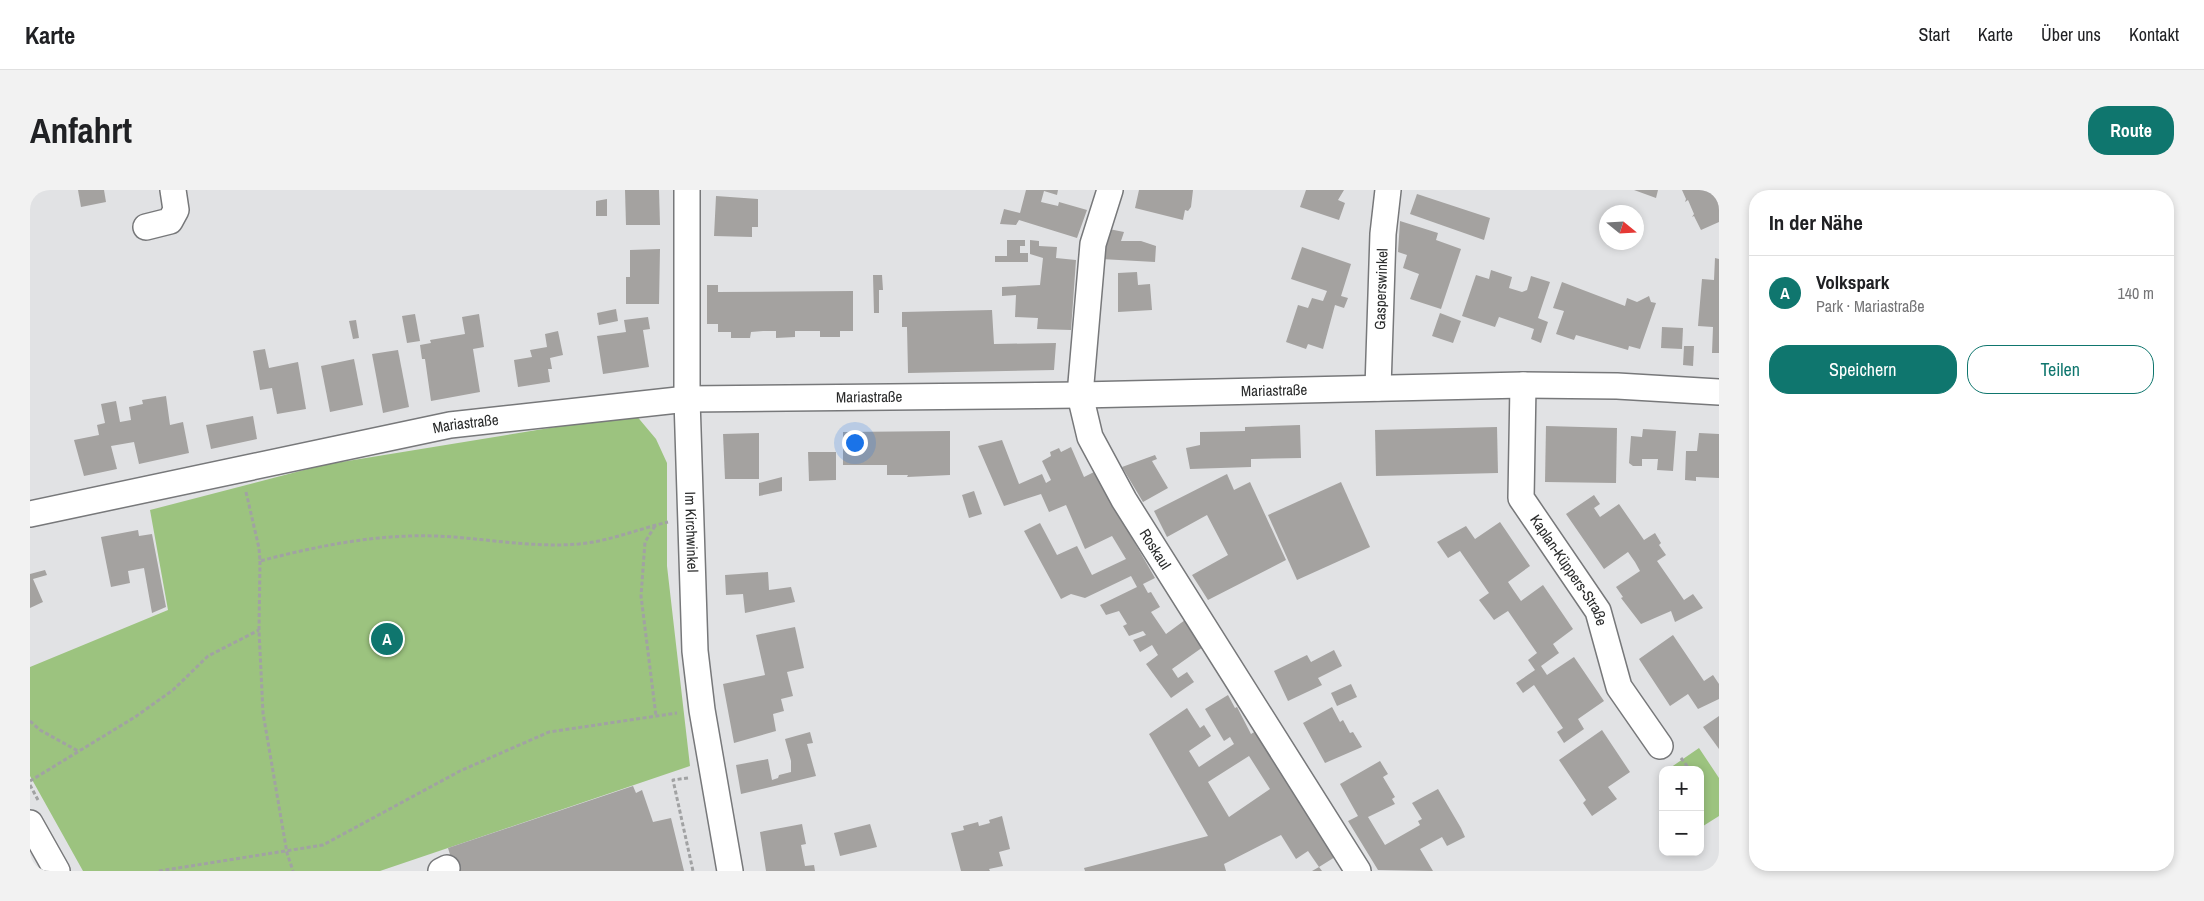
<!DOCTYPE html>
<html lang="de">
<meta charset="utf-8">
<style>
body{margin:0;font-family:"Archivo Narrow",sans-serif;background:#f2f2f2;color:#202124}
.controls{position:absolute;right:15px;bottom:15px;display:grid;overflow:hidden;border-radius:10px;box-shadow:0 2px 8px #0003}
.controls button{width:45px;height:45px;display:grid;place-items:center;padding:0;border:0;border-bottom:1px solid #e0e0e0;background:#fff;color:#202124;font:25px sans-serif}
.compass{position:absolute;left:1569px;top:15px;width:45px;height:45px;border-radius:50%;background:#fff;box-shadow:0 2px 8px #0003;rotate:108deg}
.you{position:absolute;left:824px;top:252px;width:18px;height:18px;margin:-12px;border:4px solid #fff;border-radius:50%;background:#1a73e8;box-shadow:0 0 0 8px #1a73e833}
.badge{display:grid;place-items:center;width:32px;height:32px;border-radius:50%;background:#0f766e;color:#fff;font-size:16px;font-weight:700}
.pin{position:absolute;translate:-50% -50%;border:2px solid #fff;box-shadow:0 1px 5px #0006}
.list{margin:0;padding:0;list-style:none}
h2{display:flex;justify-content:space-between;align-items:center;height:65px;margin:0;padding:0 20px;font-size:21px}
h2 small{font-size:16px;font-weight:400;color:#757577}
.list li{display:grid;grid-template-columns:32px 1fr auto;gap:15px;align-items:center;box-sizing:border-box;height:75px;padding:0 20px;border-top:1px solid #e0e0e0}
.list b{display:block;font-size:19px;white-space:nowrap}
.list p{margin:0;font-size:16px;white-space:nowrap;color:#757577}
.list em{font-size:16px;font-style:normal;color:#757577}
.actions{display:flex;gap:10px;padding:15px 20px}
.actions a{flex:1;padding:11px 0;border:1px solid #0f766e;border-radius:20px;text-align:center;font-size:18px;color:#0f766e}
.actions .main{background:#0f766e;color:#fff}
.map{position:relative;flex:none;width:1689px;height:681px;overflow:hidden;border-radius:20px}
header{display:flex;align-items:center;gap:30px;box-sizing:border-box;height:70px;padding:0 25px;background:#fff;border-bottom:1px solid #e0e0e0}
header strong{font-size:24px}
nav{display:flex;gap:28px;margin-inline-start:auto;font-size:18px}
.intro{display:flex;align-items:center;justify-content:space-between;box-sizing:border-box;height:120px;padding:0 30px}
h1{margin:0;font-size:35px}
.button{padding:12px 22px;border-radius:20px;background:#0f766e;color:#fff;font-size:18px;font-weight:700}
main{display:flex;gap:30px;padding:0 30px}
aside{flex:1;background:#fff;border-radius:20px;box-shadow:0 2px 8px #0003}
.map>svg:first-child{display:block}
.green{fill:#9cc37f}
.building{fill:#a4a2a0;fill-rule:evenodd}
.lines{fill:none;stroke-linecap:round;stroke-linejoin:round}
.minor-casing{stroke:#77787a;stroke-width:28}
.path{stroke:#a1a2a3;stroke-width:3;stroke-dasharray:4 2.5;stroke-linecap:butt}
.minor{stroke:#fff;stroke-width:25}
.labels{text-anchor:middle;stroke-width:4;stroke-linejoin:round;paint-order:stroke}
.street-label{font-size:15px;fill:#2a2b2b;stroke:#eeeff1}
</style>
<header>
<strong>Karte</strong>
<nav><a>Start</a><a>Karte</a><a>Über uns</a><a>Kontakt</a></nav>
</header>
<div class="intro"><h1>Anfahrt</h1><a class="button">Route</a></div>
<main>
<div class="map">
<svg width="1689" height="681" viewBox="0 0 1689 681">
<rect width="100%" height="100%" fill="#e1e2e4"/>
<g class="green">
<path d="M605,224L626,249L637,273V376L660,576L350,681H53L0,586V477L138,420L120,320L293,275Z"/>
<path d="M1669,558L1689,588V626L1670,638V580H1637Z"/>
</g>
<g class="building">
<path d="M48,0H74L76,12L51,17Z"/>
<path d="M595,0H629L630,35H596Z"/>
<path d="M996,0H1028L1027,5L1014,1L1011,12L1028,16L1029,12L1057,20L1047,48L989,30L986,35L970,34L974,19L990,23Z"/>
<path d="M1109,0H1163L1161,17L1158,21L1155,20L1153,30L1105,18Z"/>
<path d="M1276,0H1314L1308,10L1315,13L1309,30L1270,17Z"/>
<path d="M1604,0H1628L1626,8Z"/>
<path d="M1652,0H1689V32L1671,40L1664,26L1662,27L1664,24L1658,10L1655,12L1656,9Z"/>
<path d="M1387,4L1460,28L1454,50L1380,24Z"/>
<path d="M686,6L728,9V37H722V47L684,46Z"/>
<path d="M577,9V26H566V11Z"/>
<path d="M1370,31L1408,43L1406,50L1431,59L1411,119L1380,109L1389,84L1373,78L1377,65L1368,62Z"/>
<path d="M1079,39L1094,42L1091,51H1111L1126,56L1125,72L1071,69Z"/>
<path d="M977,50H995V56H990V63H998V72H965V66H977Z"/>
<path d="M1000,50L1009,51V56L1027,57L1026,68L1046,70L1041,140L1007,139L1008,128L985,127L986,105L972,106V97L1010,95L1013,68L1000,64Z"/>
<path d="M1272,57L1321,74L1311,106L1318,108L1314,118L1305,115L1293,159L1278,154L1276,159L1256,152L1268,115L1278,118L1282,108L1293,111L1297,101L1261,89Z"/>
<path d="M630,59L629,114H596V87H600V60Z"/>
<path d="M1685,68L1689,69V163H1682L1683,137L1668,136L1672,89L1684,90Z"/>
<path d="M1461,80L1482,87L1479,98L1492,102L1497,100L1501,86L1520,92L1508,128L1518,132L1511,153L1501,149L1504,139L1469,127L1465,137L1432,126L1446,85L1459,89Z"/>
<path d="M1107,82L1108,95L1120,94L1122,120L1088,122V83Z"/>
<path d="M843,85H852L853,100H849V123H844Z"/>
<path d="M1532,92L1595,116L1597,108L1607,112L1619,106L1621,112L1626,113L1610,159L1599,156L1598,160L1546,145L1544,150L1526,144L1534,121L1523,118Z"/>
<path d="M677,95H688V102L823,101V141H810V147H790V141H765V147L746,148V141H733L721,142L720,148H701V142H688V134H677Z"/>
<path d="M586,119L588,131L569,135L567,123Z"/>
<path d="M962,120L964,154L1026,153L1024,180L878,183L877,137H872V122Z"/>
<path d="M1410,123L1431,131L1423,153L1402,146Z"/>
<path d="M385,124L390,151L377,153L372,126Z"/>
<path d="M449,124L454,157L443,159L450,202L401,211L395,169H392L390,155L401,153L400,150L435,144L432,127Z"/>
<path d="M618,127L620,139L613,140L619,177L573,184L567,146L596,142L594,130Z"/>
<path d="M326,130L329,148L323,149L319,131Z"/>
<path d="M1632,137L1653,138L1652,159L1631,158Z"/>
<path d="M528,141L533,165L520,168L522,179H518L520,192L488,197L484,170L502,167L500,160L517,157L515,144Z"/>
<path d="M1654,156H1664L1663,176L1653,175Z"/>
<path d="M235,159L239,178L268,172L276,219L247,224L242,198L230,200L223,161Z"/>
<path d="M368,160L379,217L353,223L342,164Z"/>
<path d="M324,169L333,215L300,222L291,176Z"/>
<path d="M136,206L140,235L153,232L159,263L109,274L104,252L81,256L87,279L54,286L44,250L69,245L67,235L75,233L71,214L86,211L90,232L101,230L99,217L113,214L112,210Z"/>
<path d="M223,226L227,249L181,259L176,235Z"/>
<path d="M1270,235L1271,268L1221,269V277L1160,279L1156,258L1170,255V242L1215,241V237Z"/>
<path d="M1516,236L1587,238L1586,293L1515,292Z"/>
<path d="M1467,237L1468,283L1346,286L1345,240Z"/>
<path d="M1613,239L1646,241L1643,281L1627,280L1628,269H1612V276H1603L1599,273L1601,246L1612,247Z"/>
<path d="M920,241V285L877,287L878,285H857V275H813V242Z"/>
<path d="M729,243V289H695L693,244Z"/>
<path d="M1669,243L1689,244V288L1666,287V291L1655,290L1656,261H1667Z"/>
<path d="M972,250L989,294L1012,284L1016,293L1021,290L1012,271L1021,266L1020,262L1029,258L1031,262L1041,257L1054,287L1064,282L1125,388L1113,394L1118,403L1121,402L1130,417L1121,422L1136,444L1155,430L1173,457L1142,479L1148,488L1157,482L1164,492L1141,508L1116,474L1128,465L1122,455L1110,462L1103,450L1116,445L1113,441L1099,446L1093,436L1097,434L1089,421L1076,425L1070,415L1107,397L1101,386L1055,408L1041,404L1031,409L994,341L1010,333L1027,365L1047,356L1062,385L1096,369L1082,346L1055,359L1036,315L1019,322L1011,304L974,316L948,256Z"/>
<path d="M778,262H806V290L779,291Z"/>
<path d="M1125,265L1127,269L1122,271L1138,298L1113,312L1092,277Z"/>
<path d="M1197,284L1204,300L1220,292L1256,370L1178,410L1162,385L1198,365L1177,325L1137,347L1124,321Z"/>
<path d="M752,287V301L729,306V293Z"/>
<path d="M1311,292L1340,357L1267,390L1238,325Z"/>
<path d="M944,301L952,324L939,328L932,305Z"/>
<path d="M1564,305L1570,314L1564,318L1570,327L1589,314L1614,350L1625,343L1631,353L1629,355L1636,365L1627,371L1654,410L1663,404L1673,418L1645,432L1641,421L1611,434L1591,408L1593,407L1586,397L1610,381L1605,372L1598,362L1574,379L1536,324Z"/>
<path d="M1470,332L1500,376L1478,392L1484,401L1491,411L1513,395L1543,439L1523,454L1529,463L1511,476L1517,485L1544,467L1574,511L1548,529L1554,539L1534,553L1527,542L1533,538L1504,495L1493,503L1486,493L1505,480L1498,470L1507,463L1478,421L1464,430L1449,410L1459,403L1430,361L1418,368L1407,352L1436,336L1445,349Z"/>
<path d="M108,340L109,346L122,344L136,417L122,423L114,378L98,381L100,393L81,397L71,347Z"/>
<path d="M15,380L17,385L3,389L13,412L0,418V384Z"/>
<path d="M738,382L739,400L761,397L765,412L715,423L713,404L696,405L695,385Z"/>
<path d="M765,437L774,478L757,482L763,506L751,509L754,521L743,524L746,541L704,553L693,494L735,485L726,445Z"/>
<path d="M1643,445L1674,491L1683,485L1689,494V509L1668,519L1658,504L1640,516L1609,469Z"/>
<path d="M1304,460L1312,476L1288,488L1292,495L1258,511L1244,481L1277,465L1281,472Z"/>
<path d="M1321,494L1327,507L1307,516L1301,503Z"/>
<path d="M1198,505L1205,518L1207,517L1221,544L1226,541L1305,667L1289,677L1292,681H1282L1289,677L1278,661L1266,669L1251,645L1194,674L1196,681H1055L1054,678L1178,646L1119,544L1157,518L1170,538L1174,535L1181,546L1159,561L1169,577L1204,554L1200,547L1194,551L1175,519ZM1219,566L1240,599L1199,627L1178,592Z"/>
<path d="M1302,517L1310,532L1313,530L1320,543L1323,542L1332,557L1295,573L1273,533Z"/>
<path d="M1689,526V559L1673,537Z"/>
<path d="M1572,540L1600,582L1578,597L1587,609L1562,626L1553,613L1556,610L1529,570Z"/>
<path d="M780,542L783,553L777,554L786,586L711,604L706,575L738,569L742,590L748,588L749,585L761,582V571L755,549Z"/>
<path d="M1350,571L1358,584L1353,587L1365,607L1362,609L1365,614L1338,627L1355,655L1390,635L1388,631L1392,629L1382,613L1408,599L1431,638L1435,647L1417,656L1412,647L1390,659L1403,681L1348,680L1318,631L1328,626L1310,594Z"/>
<path d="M603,596L606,603L612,600L623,632L641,628L654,681H425L418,658Z"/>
<path d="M972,626L980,659L969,662L973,676L959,679L960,681H931L921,643L934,640L933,636L948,632L949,636L960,633L959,630Z"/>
<path d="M772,634L776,654L771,655L775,676L784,675L785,681H736L730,642Z"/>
<path d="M840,634L847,657L810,666L804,643Z"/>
</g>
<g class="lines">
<defs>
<g id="minor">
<path id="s1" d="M657,0V209L665,461L672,520L700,681"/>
<path id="s2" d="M1080,0L1063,54L1050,205L1060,247L1094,310L1328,681"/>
<path d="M116,37L140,31L146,20L143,0"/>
<path id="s3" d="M1493,195L1491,308L1568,421L1589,497L1630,556"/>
<path id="s4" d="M1348,198L1353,44L1358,0"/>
<path id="s5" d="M0,324L420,235L657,209L1050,205L1493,195L1587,196L1689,202"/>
<path d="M0,633L27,681"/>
<path d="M411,681L417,678"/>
</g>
</defs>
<use href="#minor" class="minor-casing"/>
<g class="path">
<path d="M216,302L229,358L230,371C287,356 346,344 406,346C454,348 501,358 549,354C580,351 608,339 638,332"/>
<path d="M625,336L615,352L611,406L626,526"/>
<path d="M230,371L229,440L233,523L257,663L263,681"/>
<path d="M0,531L10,540L48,561"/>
<path d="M1651,568L1660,580"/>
<path d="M658,588L643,590L663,681"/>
<path d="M0,591L105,527L143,500L178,466L229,440"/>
<path d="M0,595L8,610"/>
<path d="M129,681L293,655L430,581L519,542L647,523"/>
</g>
<use href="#minor" class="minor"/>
</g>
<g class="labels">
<g class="street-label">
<text dy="5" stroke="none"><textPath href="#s4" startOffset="99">Gasperswinkel</textPath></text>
<text dy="5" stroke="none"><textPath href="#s5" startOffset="1255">Mariastraße</textPath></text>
<text dy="5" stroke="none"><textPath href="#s5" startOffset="850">Mariastraße</textPath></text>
<text dy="5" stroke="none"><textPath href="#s5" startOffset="445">Mariastraße</textPath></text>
<text dy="5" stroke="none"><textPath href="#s1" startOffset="342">Im Kirchwinkel</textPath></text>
<text dy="5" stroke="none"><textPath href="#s2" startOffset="381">Roskaul</textPath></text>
<text dy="5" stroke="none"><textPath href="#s3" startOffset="200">Kaplan-Küppers-Straße</textPath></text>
</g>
</g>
</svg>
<div class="controls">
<button>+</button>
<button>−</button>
</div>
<svg class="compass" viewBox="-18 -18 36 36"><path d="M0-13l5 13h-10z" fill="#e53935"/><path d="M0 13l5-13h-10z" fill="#757577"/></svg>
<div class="you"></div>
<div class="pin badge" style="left:357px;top:449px">A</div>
</div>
<aside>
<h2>In der Nähe<small></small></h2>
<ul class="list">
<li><span class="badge">A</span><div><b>Volkspark</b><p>Park · Mariastraße</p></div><em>140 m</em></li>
</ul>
<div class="actions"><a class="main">Speichern</a><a>Teilen</a></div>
</aside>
</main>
